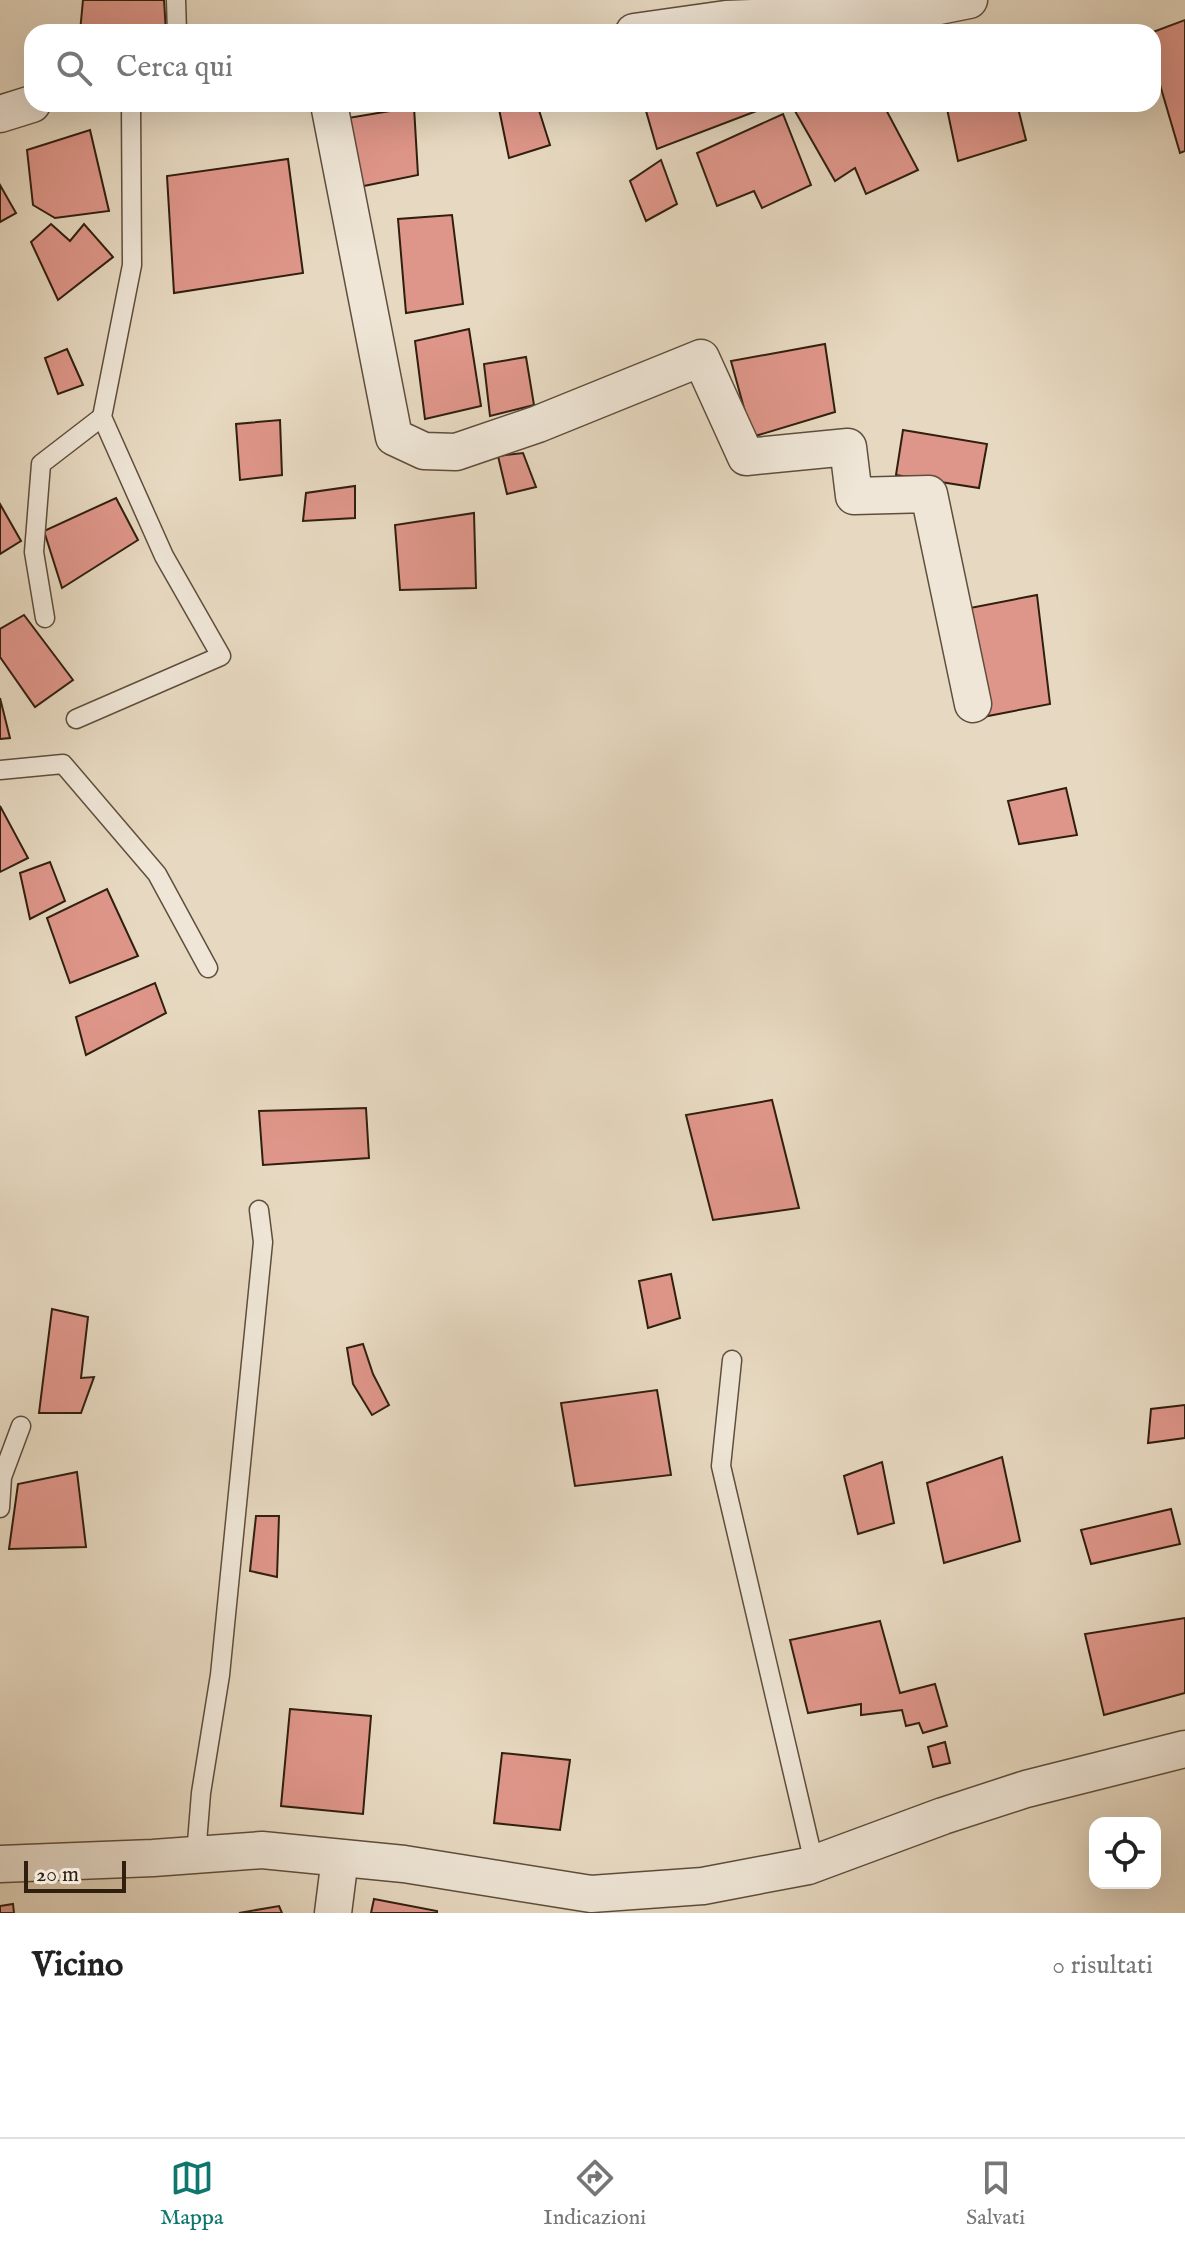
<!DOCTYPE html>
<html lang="it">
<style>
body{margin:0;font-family:"IM FELL English",serif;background:#f6f6f6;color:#222}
.controls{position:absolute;right:24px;bottom:24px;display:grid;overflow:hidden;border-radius:16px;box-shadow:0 8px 32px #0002}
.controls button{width:72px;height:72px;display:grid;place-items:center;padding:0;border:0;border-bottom:2px solid #e0e0e0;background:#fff;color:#222;font:40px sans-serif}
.scale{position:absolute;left:24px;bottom:20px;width:102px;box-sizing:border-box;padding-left:8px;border:4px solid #301f0f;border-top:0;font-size:22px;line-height:28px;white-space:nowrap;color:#301f0f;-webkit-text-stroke:6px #efe6d7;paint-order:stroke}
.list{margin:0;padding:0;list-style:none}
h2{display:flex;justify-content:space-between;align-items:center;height:104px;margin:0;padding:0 32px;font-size:34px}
h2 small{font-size:26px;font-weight:400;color:#767676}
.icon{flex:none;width:44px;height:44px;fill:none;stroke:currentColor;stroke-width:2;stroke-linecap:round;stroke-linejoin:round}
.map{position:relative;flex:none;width:1185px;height:1913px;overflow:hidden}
.search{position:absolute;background:#fff;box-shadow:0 8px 32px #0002;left:24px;right:24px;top:24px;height:88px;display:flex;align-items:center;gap:20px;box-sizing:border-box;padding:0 28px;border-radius:24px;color:#767676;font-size:30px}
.sheet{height:224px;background:#fff}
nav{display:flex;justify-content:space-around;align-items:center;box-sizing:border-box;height:112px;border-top:2px solid #e0e0e0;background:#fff;font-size:22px;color:#767676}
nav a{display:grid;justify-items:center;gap:4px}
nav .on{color:#0f766e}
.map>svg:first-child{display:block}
.building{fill:#df968a;stroke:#301f0f;stroke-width:2}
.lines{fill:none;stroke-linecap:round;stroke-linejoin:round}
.service-casing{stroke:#5e4e3c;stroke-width:21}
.minor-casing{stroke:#5e4e3c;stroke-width:39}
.service{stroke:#efe6d7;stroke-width:18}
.minor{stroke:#efe6d7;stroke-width:36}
</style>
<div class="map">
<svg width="1185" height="1913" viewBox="0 0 1185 1913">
<rect width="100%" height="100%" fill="#e7d9c1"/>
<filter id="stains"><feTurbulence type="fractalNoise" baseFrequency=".0025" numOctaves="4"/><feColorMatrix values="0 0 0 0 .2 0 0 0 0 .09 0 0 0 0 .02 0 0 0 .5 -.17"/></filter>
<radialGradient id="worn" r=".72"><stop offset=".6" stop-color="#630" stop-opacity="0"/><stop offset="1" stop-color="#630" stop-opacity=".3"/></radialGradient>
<g class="building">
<path d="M83,0H164L166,32H80Z"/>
<path d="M1185,20V151L1180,153L1153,61V32Z"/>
<path d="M498,104H537L550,145L509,158Z"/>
<path d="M644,104H772V105L657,149Z"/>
<path d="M791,104H883L918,170L866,194L855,168L835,181Z"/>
<path d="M946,104H1017L1026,140L958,161Z"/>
<path d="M414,107L418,175L354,188L348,118Z"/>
<path d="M783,114L811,185L762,208L754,191L717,206L697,153Z"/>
<path d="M90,130L109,211L55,218L33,205L27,150Z"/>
<path d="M288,159L303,273L174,293L167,176Z"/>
<path d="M661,160L677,204L646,221L630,181Z"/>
<path d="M0,185L16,213L0,222Z"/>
<path d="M452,215L463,304L406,313L398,219Z"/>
<path d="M51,224L70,241L84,224L113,257L58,300L31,242Z"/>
<path d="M469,329L481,406L425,419L415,341Z"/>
<path d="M825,344L835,412L752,437L731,361Z"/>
<path d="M67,349L83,385L58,394L45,358Z"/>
<path d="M526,357L534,405L490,416L484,364Z"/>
<path d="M280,420L282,475L240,480L236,424Z"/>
<path d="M903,430L987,444L979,488L896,475Z"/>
<path d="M523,453L536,487L507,494L498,456Z"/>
<path d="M355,486V518L303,521L306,493Z"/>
<path d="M116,498L138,540L62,588L44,531Z"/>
<path d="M0,504L21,541L0,554Z"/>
<path d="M474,513L476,588L400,590L395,525Z"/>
<path d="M1037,595L1050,704L988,716L970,608Z"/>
<path d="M24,615L73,680L35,707L0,657V629Z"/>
<path d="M0,698L10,738L0,739Z"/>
<path d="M1066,788L1077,835L1019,844L1008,801Z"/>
<path d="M0,806L28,858L0,872Z"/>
<path d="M50,862L65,901L30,919L20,873Z"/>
<path d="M107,889L138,956L70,983L47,918Z"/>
<path d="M155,983L166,1013L86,1055L76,1017Z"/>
<path d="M772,1100L799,1208L713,1220L686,1115Z"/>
<path d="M366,1108L369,1158L263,1165L259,1111Z"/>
<path d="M671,1274L680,1318L648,1328L639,1281Z"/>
<path d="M52,1309L88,1317L81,1378L94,1377L81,1413H39Z"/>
<path d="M363,1344L373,1374L389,1405L372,1415L353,1384L347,1348Z"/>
<path d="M657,1390L671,1475L575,1486L561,1403Z"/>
<path d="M1185,1405V1438L1148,1443L1151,1409Z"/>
<path d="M1002,1457L1020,1541L944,1563L927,1483Z"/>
<path d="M882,1462L894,1523L858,1534L844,1476Z"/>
<path d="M77,1472L86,1547L9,1549L18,1484Z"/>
<path d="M1171,1509L1180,1544L1091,1564L1081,1530Z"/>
<path d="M256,1516H279L277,1577L250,1571Z"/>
<path d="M1185,1618V1693L1104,1715L1085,1634Z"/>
<path d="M880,1621L900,1693L935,1684L947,1726L923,1733L919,1723L906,1726L902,1710L861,1715V1704L808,1713L790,1640Z"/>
<path d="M290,1709L371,1716L363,1814L281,1806Z"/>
<path d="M945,1742L950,1763L933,1767L928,1747Z"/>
<path d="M502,1753L570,1760L560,1830L494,1823Z"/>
<path d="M374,1899L437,1911V1913H371Z"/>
<path d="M13,1904L14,1913H0V1906Z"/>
<path d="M279,1906L282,1913H239Z"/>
</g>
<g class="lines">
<defs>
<g id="service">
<path d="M176,0L177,32"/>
<path d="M45,618L34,552L41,464L102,417"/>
<path d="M76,719L221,656L164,556L102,417L132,265L131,104"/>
<path d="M0,770L63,764L157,874L208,968"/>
<path d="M732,1360L721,1466L814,1863"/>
<path d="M0,1508L2,1477L21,1426"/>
<path d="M196,1855L201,1793L220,1675L263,1242L259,1210"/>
</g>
<g id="minor">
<path d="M634,32L726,19L909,12L969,0"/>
<path d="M329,104L394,437L424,451L456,452L538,424L701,358L746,457L848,447L854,496L929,494L973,704"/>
<path d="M0,114L32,104"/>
<path d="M0,1864L153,1858L262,1850L404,1864L591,1894L703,1886L808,1866L943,1816L1026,1789L1185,1749"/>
<path d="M333,1913L340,1858"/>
</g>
</defs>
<use href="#service" class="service-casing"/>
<use href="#minor" class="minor-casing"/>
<use href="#service" class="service"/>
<use href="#minor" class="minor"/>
</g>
<rect width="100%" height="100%" filter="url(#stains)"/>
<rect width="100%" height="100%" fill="url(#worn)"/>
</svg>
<div class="controls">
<button><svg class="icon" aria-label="locate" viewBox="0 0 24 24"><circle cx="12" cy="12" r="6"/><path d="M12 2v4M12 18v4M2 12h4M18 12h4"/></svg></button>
</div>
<div class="scale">20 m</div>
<div class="search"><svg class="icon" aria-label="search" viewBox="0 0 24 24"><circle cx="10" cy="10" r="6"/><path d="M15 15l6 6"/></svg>Cerca qui</div>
</div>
<section class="sheet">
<h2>Vicino<small>0 risultati</small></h2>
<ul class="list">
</ul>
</section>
<nav>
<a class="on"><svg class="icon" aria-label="map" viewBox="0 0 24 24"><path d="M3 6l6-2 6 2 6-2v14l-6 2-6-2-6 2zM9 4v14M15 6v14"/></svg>Mappa</a>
<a><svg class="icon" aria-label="directions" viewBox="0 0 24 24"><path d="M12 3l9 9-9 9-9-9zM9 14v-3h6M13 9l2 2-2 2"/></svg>Indicazioni</a>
<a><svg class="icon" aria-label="saved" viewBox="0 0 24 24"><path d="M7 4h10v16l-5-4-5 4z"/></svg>Salvati</a>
</nav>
